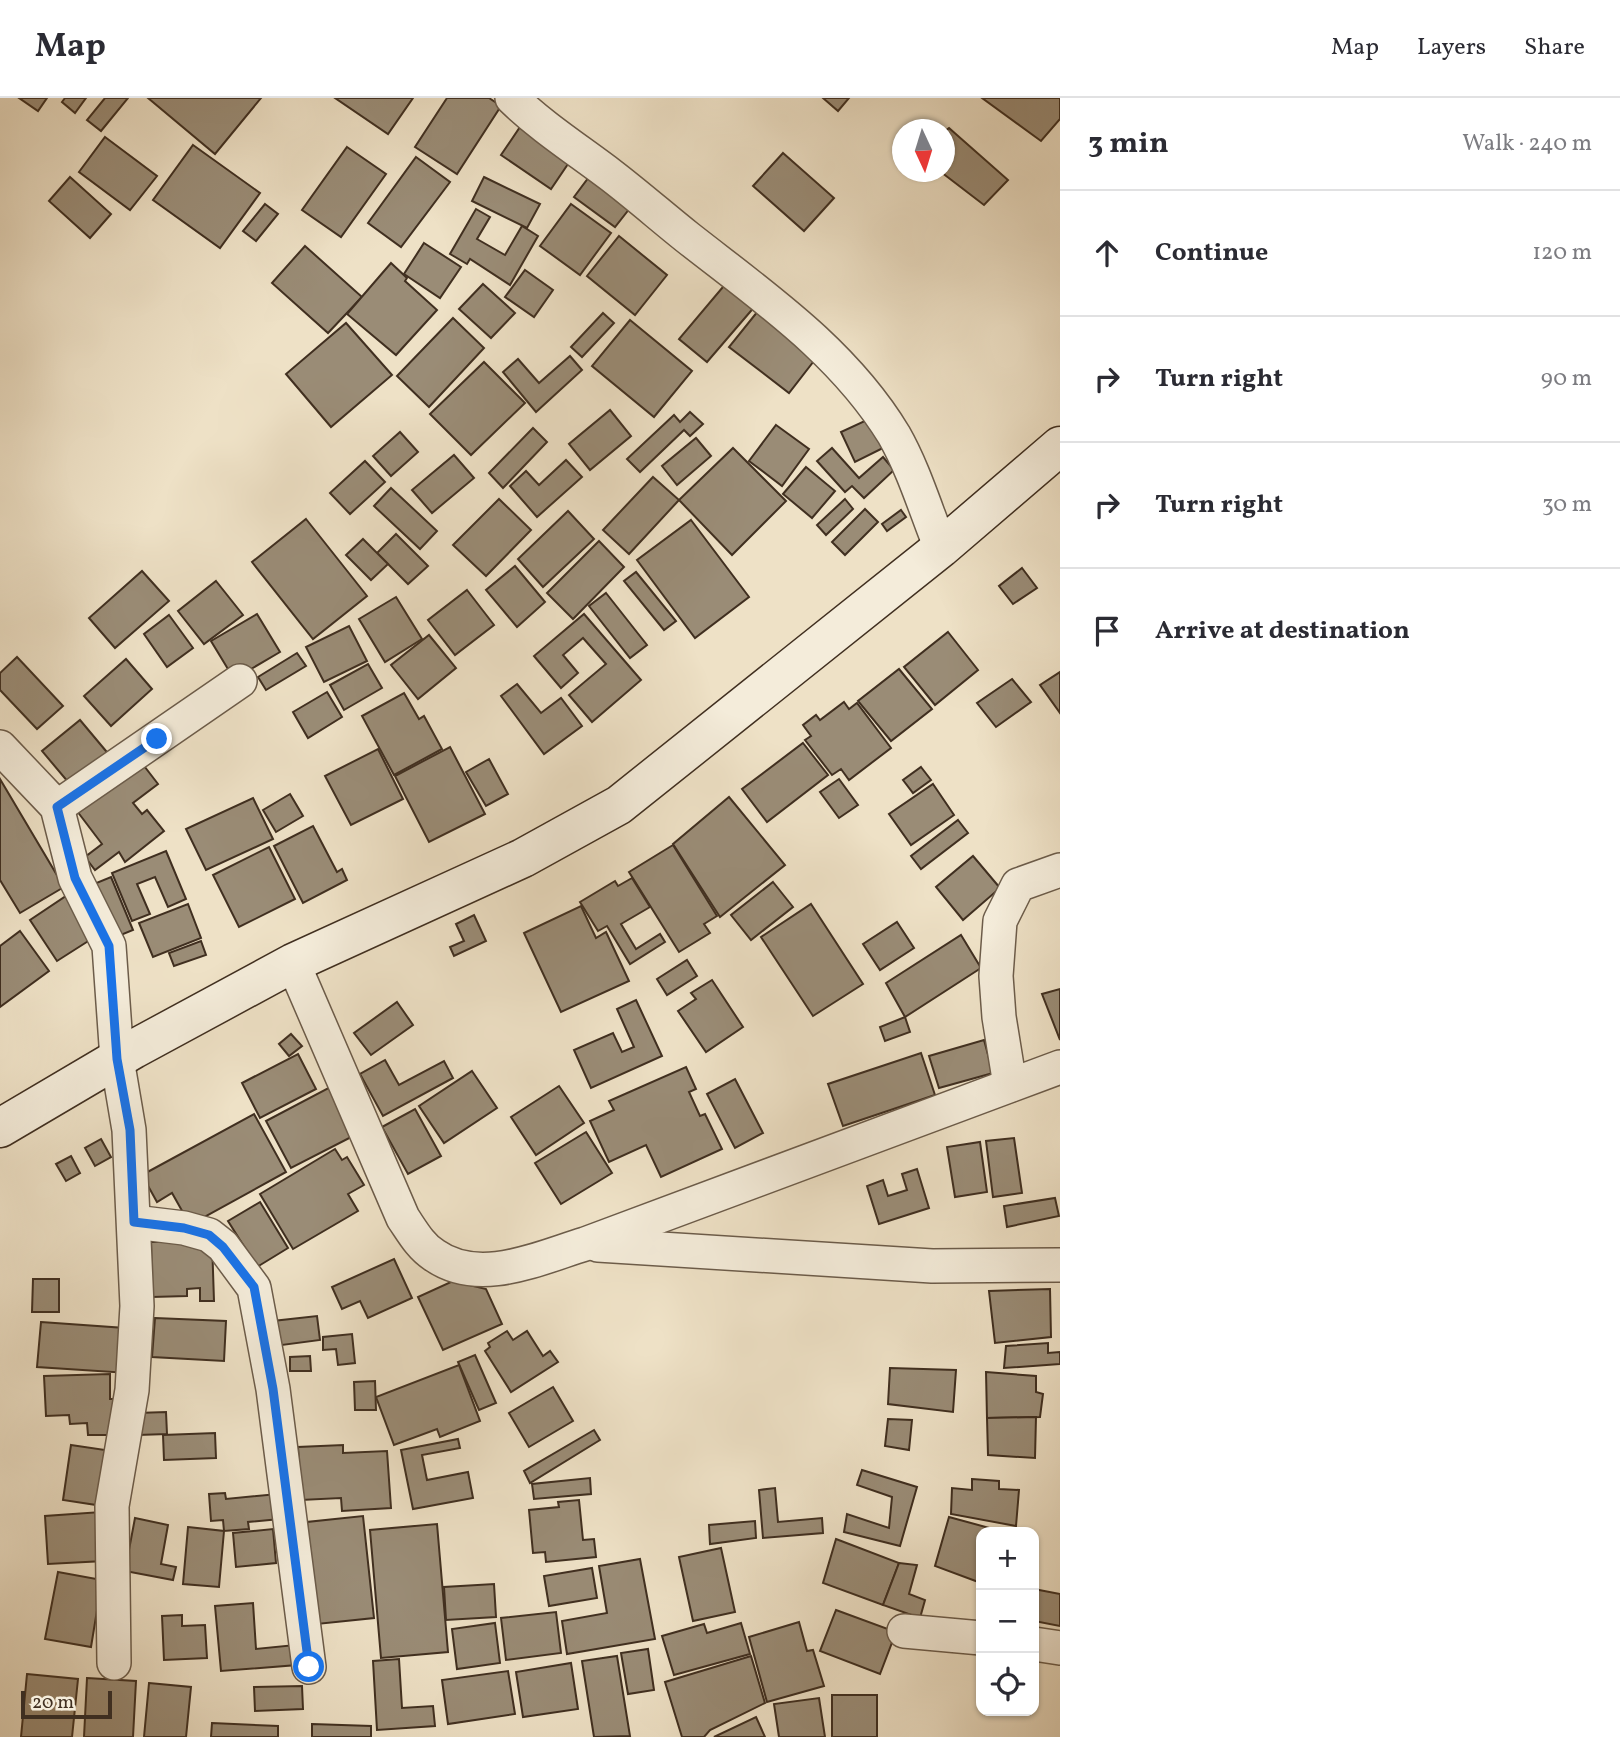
<!DOCTYPE html>
<meta charset="utf-8">
<style>
body{margin:0;font-family:Vollkorn,serif;background:#f2f2f3;color:#2b2b33}
.controls{position:absolute;right:21px;bottom:21px;display:grid;overflow:hidden;border-radius:14px;box-shadow:0 2px 5px #0004}
.controls button{width:63px;height:63px;display:grid;place-items:center;padding:0;border:0;border-bottom:2px solid #e1e1e2;background:#fff;color:#2b2b33;font:35px sans-serif}
.compass{position:absolute;left:892px;top:21px;width:63px;height:63px;border-radius:50%;background:#fff;box-shadow:0 2px 5px #0004;rotate:176deg}
.scale{position:absolute;left:21px;bottom:18px;width:91px;box-sizing:border-box;padding-left:7px;border:4px solid #402f20;border-top:0;font-size:19px;line-height:24px;white-space:nowrap;color:#402f20;-webkit-text-stroke:5px #f4ecda;paint-order:stroke}
.stop{position:absolute;width:21px;height:21px;margin:-16px;border:5px solid #1a73e8;border-radius:50%;background:#fff}
.stop.end{background:#1a73e8;border-color:#fff;box-shadow:0 2px 7px #0008}
.list{margin:0;padding:0;list-style:none}
h2{display:flex;justify-content:space-between;align-items:center;height:91px;margin:0;padding:0 28px;font-size:30px}
h2 small{font-size:23px;font-weight:400;color:#7c7c81}
.list li{display:grid;grid-template-columns:46px 1fr auto;gap:21px;align-items:center;box-sizing:border-box;height:126px;padding:0 28px;border-top:2px solid #e1e1e2}
.list b{display:block;font-size:26px;white-space:nowrap}
.list em{font-size:23px;font-style:normal;color:#7c7c81}
.icon{flex:none;width:38px;height:38px;fill:none;stroke:currentColor;stroke-width:2;stroke-linecap:round;stroke-linejoin:round}
.map{position:relative;flex:none;width:1060px;height:1639px;overflow:hidden}
header{display:flex;align-items:center;gap:42px;box-sizing:border-box;height:98px;padding:0 35px;background:#fff;border-bottom:2px solid #e1e1e2}
header strong{font-size:33px}
nav{display:flex;gap:38px;margin-inline-start:auto;font-size:24px}
main{display:flex}
aside{flex:1;background:#fff}
.map>svg:first-child{display:block}
.building{fill:#9a8c76;stroke:#402f20;stroke-width:2}
.lines{fill:none;stroke-linecap:round;stroke-linejoin:round}
.street-casing{stroke:#6c5c4a;stroke-width:36}
.secondary-casing{stroke:#402f20;stroke-width:41}
.street{stroke:#f4ecda;stroke-width:33}
.secondary{stroke:#f4ecda;stroke-width:38}
.route{stroke:#1a73e8;stroke-width:9}
</style>
<header>
<strong>Map</strong>
<nav><a>Map</a><a>Layers</a><a>Share</a></nav>
</header>
<main>
<div class="map">
<svg width="1060" height="1639" viewBox="0 0 1060 1639">
<rect width="100%" height="100%" fill="#eee1c6"/>
<filter id="stains"><feTurbulence type="fractalNoise" baseFrequency=".00286" numOctaves="4"/><feColorMatrix values="0 0 0 0 .2 0 0 0 0 .09 0 0 0 0 .02 0 0 0 .5 -.17"/></filter>
<radialGradient id="worn" r=".72"><stop offset=".6" stop-color="#630" stop-opacity="0"/><stop offset="1" stop-color="#630" stop-opacity=".3"/></radialGradient>
<g class="building">
<path d="M19,0H47L38,13Z"/>
<path d="M65,0H86L75,15L62,4Z"/>
<path d="M105,0H128L101,33L87,22Z"/>
<path d="M148,0H261L215,56Z"/>
<path d="M335,0H413L388,36Z"/>
<path d="M447,0H489L501,8L457,76L415,49Z"/>
<path d="M823,0H849L838,13Z"/>
<path d="M982,0H1060V21L1041,43Z"/>
<path d="M520,29L570,63L551,91L501,57Z"/>
<path d="M949,30L1008,82L984,107L941,74H944V34Z"/>
<path d="M105,39L157,78L130,112L79,74Z"/>
<path d="M193,47L260,95L220,150L153,102Z"/>
<path d="M347,49L386,76L341,139L302,112Z"/>
<path d="M783,55L834,100L804,133L753,88Z"/>
<path d="M416,59L450,84L401,149L368,125Z"/>
<path d="M70,79L111,116L90,140L49,103Z"/>
<path d="M484,79L540,106L527,130L472,103Z"/>
<path d="M589,79L630,110L615,129L574,99Z"/>
<path d="M265,106L278,116L256,143L243,133Z"/>
<path d="M571,106L611,135L580,177L540,148Z"/>
<path d="M476,111L490,119L477,141L505,157L522,128L538,138L510,187L470,161L467,166L450,156Z"/>
<path d="M619,138L667,177L635,217L587,178Z"/>
<path d="M424,145L461,169L440,200L404,176Z"/>
<path d="M305,148L362,199L328,235L272,185Z"/>
<path d="M391,165L407,180L405,183L437,212L396,257L347,216Z"/>
<path d="M525,172L553,192L534,219L505,199Z"/>
<path d="M728,183L756,207L707,264L679,241Z"/>
<path d="M483,186L515,215L491,240L459,211Z"/>
<path d="M758,213L817,259L789,295L729,249Z"/>
<path d="M603,215L614,225L582,259L571,249Z"/>
<path d="M453,220L484,250L429,309L397,278Z"/>
<path d="M630,222L692,273L654,319L592,268Z"/>
<path d="M346,225L392,277L331,329L286,276Z"/>
<path d="M570,258L582,272L536,314L503,274L518,261L539,285Z"/>
<path d="M484,264L525,305L471,357L430,316Z"/>
<path d="M610,312L631,338L590,372L569,346Z"/>
<path d="M690,314L703,326L690,338L684,332L640,374L627,361L674,317L680,324Z"/>
<path d="M869,321L883,350L855,364L841,334Z"/>
<path d="M776,327L809,351L782,388L749,363Z"/>
<path d="M533,330L547,344L503,390L489,375Z"/>
<path d="M400,334L418,354L391,378L373,358Z"/>
<path d="M696,340L711,358L677,387L662,368Z"/>
<path d="M733,350L786,403L732,457L679,402Z"/>
<path d="M832,350L859,380L883,359L894,372L864,400L852,388L845,394L817,363Z"/>
<path d="M454,357L474,380L432,415L412,392Z"/>
<path d="M566,362L582,379L537,419L510,388L526,373L539,387Z"/>
<path d="M365,363L385,384L350,416L330,395Z"/>
<path d="M806,369L835,393L812,420L783,396Z"/>
<path d="M653,379L679,402L629,456L603,432Z"/>
<path d="M391,390L437,433L420,451L374,408Z"/>
<path d="M499,401L531,432L486,478L453,447Z"/>
<path d="M845,401L853,411L826,437L817,427Z"/>
<path d="M865,411L878,424L845,457L832,444Z"/>
<path d="M901,412L906,419L887,433L882,426Z"/>
<path d="M568,413L594,441L543,489L518,461Z"/>
<path d="M306,421L367,498L313,541L252,464Z"/>
<path d="M691,422L749,499L695,540L637,462Z"/>
<path d="M396,436L428,468L408,486L377,455Z"/>
<path d="M363,441L388,466L371,482L346,457Z"/>
<path d="M599,443L624,469L573,521L547,495Z"/>
<path d="M515,468L545,504L517,529L486,492Z"/>
<path d="M1022,470L1037,490L1013,506L999,488Z"/>
<path d="M142,473L169,503L115,550L89,520Z"/>
<path d="M636,474L676,523L664,532L624,483Z"/>
<path d="M216,483L243,517L204,546L178,513Z"/>
<path d="M467,492L494,527L455,557L428,522Z"/>
<path d="M606,495L647,547L630,560L589,508Z"/>
<path d="M396,499L422,541L385,564L359,521Z"/>
<path d="M257,516L280,554L234,581L211,543Z"/>
<path d="M584,516L641,582L592,624L569,597L606,566L583,540L563,557L578,575L561,590L534,558Z"/>
<path d="M169,517L193,550L167,569L144,536Z"/>
<path d="M349,528L367,563L324,584L306,549Z"/>
<path d="M948,534L978,572L935,607L904,569Z"/>
<path d="M429,537L456,570L418,601L391,567Z"/>
<path d="M297,555L306,568L266,592L258,579Z"/>
<path d="M17,559L63,608L37,631L0,592V575Z"/>
<path d="M126,561L152,591L111,628L84,598Z"/>
<path d="M368,566L382,590L344,612L330,587Z"/>
<path d="M899,571L932,611L891,643L858,603Z"/>
<path d="M1060,574V615L1040,587Z"/>
<path d="M1012,581L1031,604L996,629L977,605Z"/>
<path d="M517,586L541,615L561,600L582,628L544,656L501,598Z"/>
<path d="M327,594L342,619L308,640L293,614Z"/>
<path d="M404,595L419,621L424,618L442,651L394,677L362,618Z"/>
<path d="M844,604L849,611L857,605L891,650L849,682L841,671L832,677L805,642L811,638L803,627L816,617L820,622Z"/>
<path d="M80,622L111,659L74,691L42,653Z"/>
<path d="M803,645L828,677L767,724L742,691Z"/>
<path d="M450,649L485,716L429,744L395,678Z"/>
<path d="M378,651L403,701L351,727L325,678Z"/>
<path d="M489,661L508,696L486,708L466,674Z"/>
<path d="M141,664L158,686L133,705L142,716L147,712L164,733L125,764L119,754L95,772L85,759L102,746L77,713Z"/>
<path d="M921,669L931,682L913,695L903,682Z"/>
<path d="M0,681L64,789L20,815L0,782Z"/>
<path d="M839,681L858,707L839,720L820,694Z"/>
<path d="M933,686L954,717L911,747L889,716Z"/>
<path d="M290,696L303,718L276,734L263,712Z"/>
<path d="M729,699L785,767L720,819L673,746Z"/>
<path d="M253,700L273,741L206,772L186,731Z"/>
<path d="M958,722L968,735L921,771L911,758Z"/>
<path d="M313,728L337,774L342,771L347,782L303,805L274,748Z"/>
<path d="M673,747L717,818L704,826L710,835L679,854L629,774Z"/>
<path d="M269,749L295,801L239,829L213,777Z"/>
<path d="M166,753L186,801L168,809L155,779L137,786L150,816L132,823L112,775Z"/>
<path d="M973,758L1000,790L963,822L936,789Z"/>
<path d="M111,779L133,832L111,841L89,788Z"/>
<path d="M632,780L650,809L621,826L636,851L660,836L665,844L630,866L607,828L598,833L580,804L615,783L618,788Z"/>
<path d="M773,784L793,809L751,842L731,817Z"/>
<path d="M66,798L93,840L57,863L30,822Z"/>
<path d="M188,806L201,840L153,859L139,825Z"/>
<path d="M811,806L863,886L813,918L761,839Z"/>
<path d="M581,808L596,840L606,834L629,883L561,914L524,835Z"/>
<path d="M474,817L486,843L454,858L450,849L464,843L456,826Z"/>
<path d="M897,824L914,850L880,872L863,846Z"/>
<path d="M20,833L49,873L0,909V848Z"/>
<path d="M961,837L981,870L905,919L886,885Z"/>
<path d="M201,843L206,857L174,868L169,855Z"/>
<path d="M687,862L697,878L667,897L657,881Z"/>
<path d="M712,882L743,929L706,954L678,913L696,901L691,895Z"/>
<path d="M1060,891V942L1042,896Z"/>
<path d="M636,902L662,958L591,990L574,952L613,935L622,954L634,949L617,911Z"/>
<path d="M397,904L413,927L371,957L354,935Z"/>
<path d="M905,919L910,934L885,943L880,929Z"/>
<path d="M291,936L302,948L289,958L279,946Z"/>
<path d="M984,942L993,975L939,990L929,958Z"/>
<path d="M921,955L935,997L843,1028L828,986Z"/>
<path d="M298,956L316,991L260,1020L242,985Z"/>
<path d="M385,962L399,987L444,963L453,980L383,1018L360,976Z"/>
<path d="M686,969L696,991L689,994L700,1018L705,1016L722,1051L661,1079L646,1047L609,1064L590,1023L614,1012L609,1003Z"/>
<path d="M472,973L497,1010L444,1045L419,1008Z"/>
<path d="M735,981L763,1035L735,1050L707,996Z"/>
<path d="M336,986L361,1034L291,1070L266,1023Z"/>
<path d="M559,988L584,1025L536,1057L511,1019Z"/>
<path d="M415,1011L441,1058L408,1076L382,1029Z"/>
<path d="M254,1016L286,1074L190,1127L172,1095L157,1104L142,1077Z"/>
<path d="M586,1034L612,1075L561,1106L535,1065Z"/>
<path d="M1014,1040L1022,1095L993,1099L986,1043Z"/>
<path d="M101,1041L111,1059L95,1068L85,1050Z"/>
<path d="M980,1044L987,1094L955,1099L947,1049Z"/>
<path d="M335,1051L342,1062L347,1059L364,1087L348,1096L358,1113L293,1151L260,1096Z"/>
<path d="M71,1058L80,1075L66,1083L56,1066Z"/>
<path d="M917,1071L929,1110L879,1126L867,1088L883,1082L888,1098L907,1092L902,1076Z"/>
<path d="M1055,1100L1059,1118L1007,1129L1004,1108Z"/>
<path d="M260,1104L288,1150L257,1169L228,1123Z"/>
<path d="M212,1143L214,1203H200V1190L187,1191V1198L152,1199L151,1144Z"/>
<path d="M394,1161L412,1200L368,1220L360,1203L342,1211L332,1189Z"/>
<path d="M33,1181H59V1214H32Z"/>
<path d="M453,1183L486,1191L502,1226L443,1252L418,1199Z"/>
<path d="M1050,1191L1051,1239L995,1245L989,1193Z"/>
<path d="M317,1218L320,1242L267,1249L264,1224Z"/>
<path d="M155,1220L226,1223L224,1263L152,1259Z"/>
<path d="M41,1224L125,1230L128,1275L37,1269Z"/>
<path d="M507,1233L513,1242L527,1233L543,1258L550,1253L558,1264L511,1294L485,1253L490,1249L488,1245Z"/>
<path d="M352,1236L355,1265L338,1267L336,1251L323,1252V1239Z"/>
<path d="M1048,1245V1255L1060,1254V1266L1004,1270L1006,1248Z"/>
<path d="M475,1257L496,1305L479,1312L458,1264Z"/>
<path d="M310,1258L311,1273H290V1259Z"/>
<path d="M459,1267L480,1323L440,1339L437,1331L394,1347L376,1299Z"/>
<path d="M890,1270L956,1272L953,1314L888,1306Z"/>
<path d="M986,1274L1036,1278V1294L1043,1296L1040,1319L987,1320Z"/>
<path d="M110,1276V1301H119L112,1337H88L87,1325L70,1326L69,1317L46,1318L44,1278Z"/>
<path d="M375,1283L376,1312H355L354,1284Z"/>
<path d="M553,1289L573,1323L529,1349L509,1315Z"/>
<path d="M166,1314L167,1336L138,1337L137,1315Z"/>
<path d="M1036,1319L1035,1360L988,1357L987,1320Z"/>
<path d="M888,1321L912,1322L909,1352L885,1348Z"/>
<path d="M594,1332L600,1342L530,1385L524,1373Z"/>
<path d="M215,1335L216,1360L164,1362L163,1337Z"/>
<path d="M458,1341L460,1350L422,1357L427,1382L468,1374L473,1400L413,1411L401,1352Z"/>
<path d="M71,1347L112,1353L103,1408L63,1402Z"/>
<path d="M343,1347V1355L387,1353L391,1410L342,1413L341,1400L301,1402L298,1349Z"/>
<path d="M862,1372L917,1389L900,1448L844,1434L847,1416L889,1430L892,1399L857,1387Z"/>
<path d="M590,1380L591,1396L534,1401L532,1386Z"/>
<path d="M972,1381L999,1383V1391L1019,1392L1016,1428L951,1416L952,1390L972,1392Z"/>
<path d="M775,1390L778,1424L822,1420L823,1435L763,1440L759,1392Z"/>
<path d="M225,1395L226,1401L288,1395L290,1420L248,1424L249,1431L224,1433L223,1422L211,1423L209,1396Z"/>
<path d="M579,1402L583,1442L594,1441L596,1459L546,1464L545,1454L533,1455L529,1412L559,1409L558,1404Z"/>
<path d="M101,1414L104,1463L48,1466L45,1418Z"/>
<path d="M363,1418L374,1520L317,1526L307,1424Z"/>
<path d="M949,1419L1004,1434H981V1485L935,1468Z"/>
<path d="M135,1420L168,1427L161,1466L176,1469L173,1482L125,1473Z"/>
<path d="M755,1423L756,1440L710,1446L709,1427Z"/>
<path d="M437,1426L448,1554L381,1560L370,1432Z"/>
<path d="M188,1429L224,1433L219,1489L183,1486Z"/>
<path d="M273,1431L276,1465L236,1469L233,1435Z"/>
<path d="M836,1441L899,1465L883,1507L823,1485Z"/>
<path d="M721,1450L735,1514L693,1523L679,1459Z"/>
<path d="M640,1461L655,1541L567,1556L562,1523L607,1515L599,1468Z"/>
<path d="M899,1465L917,1467L909,1496L925,1502L920,1520L883,1507Z"/>
<path d="M592,1470L597,1500L549,1508L544,1478Z"/>
<path d="M58,1474L102,1482L91,1549L45,1541Z"/>
<path d="M494,1486L496,1519L446,1522L444,1489Z"/>
<path d="M1034,1491L1060,1496V1528L1034,1523Z"/>
<path d="M253,1505L256,1551L295,1547L297,1567L221,1573L215,1508Z"/>
<path d="M836,1512L896,1534L880,1576L820,1553Z"/>
<path d="M556,1514L561,1555L506,1562L501,1520Z"/>
<path d="M182,1517V1528L205,1527L207,1560L164,1562L162,1518Z"/>
<path d="M799,1524L807,1553L813,1552L824,1588L767,1604L749,1539Z"/>
<path d="M495,1525L500,1565L457,1571L452,1531Z"/>
<path d="M741,1525L750,1556L674,1577L662,1538L704,1526L707,1535Z"/>
<path d="M648,1551L654,1592L628,1596L621,1555Z"/>
<path d="M617,1558L630,1638L594,1639L582,1563Z"/>
<path d="M751,1558L765,1605L710,1632L704,1639H682L665,1584Z"/>
<path d="M399,1561L402,1610L433,1608L435,1628L377,1632L373,1563Z"/>
<path d="M571,1565L578,1611L523,1619L516,1574Z"/>
<path d="M508,1573L515,1616L448,1626L442,1582Z"/>
<path d="M27,1576L78,1581L72,1639H21Z"/>
<path d="M87,1580L136,1583L133,1639H84Z"/>
<path d="M149,1585L191,1589L186,1639H144Z"/>
<path d="M302,1588L303,1611L255,1613L254,1589Z"/>
<rect x="832" y="1597" width="45" height="42"/>
<path d="M819,1600L825,1639H779L774,1606Z"/>
<path d="M756,1619L765,1639H714Z"/>
<path d="M212,1625L278,1628V1639H211Z"/>
<path d="M312,1626L371,1628V1639H312Z"/>
</g>
<g class="lines">
<defs>
<g id="street">
<path d="M512,0C543,30 578,52 612,78C638,98 662,119 687,139C762,198 843,253 894,337C914,372 926,413 941,450"/>
<path d="M0,649L57,709L75,780L109,848L117,961L129,1032L137,1208L132,1292L112,1408L114,1565"/>
<path d="M57,709L240,583"/>
<path d="M293,865L403,1120C412,1133 420,1148 434,1157C479,1189 539,1160 585,1146L1060,969"/>
<path d="M1010,987L999,919L996,878L1000,823L1018,787L1060,772"/>
<path d="M134,1124L184,1130L209,1137L223,1148L254,1190L273,1291L309,1569"/>
<path d="M598,1147L932,1168L1060,1167"/>
<path d="M904,1533L981,1540"/>
<path d="M1034,1546L1060,1550"/>
</g>
<path id="secondary" d="M0,1030L134,951L293,865L523,760L619,707L941,450L1060,348"/>
</defs>
<use href="#street" class="street-casing"/>
<use href="#secondary" class="secondary-casing"/>
<use href="#street" class="street"/>
<use href="#secondary" class="secondary"/>
</g>
<g class="lines">
<path class="route" d="M157,641L57,709L75,780L109,848L117,961L130,1032L134,1124L184,1130L209,1137L223,1149L254,1189L273,1291L309,1569"/>
</g>
<rect width="100%" height="100%" filter="url(#stains)"/>
<rect width="100%" height="100%" fill="url(#worn)"/>
</svg>
<div class="controls">
<button>+</button>
<button>−</button>
<button><svg class="icon" aria-label="locate" viewBox="0 0 24 24"><circle cx="12" cy="12" r="6"/><path d="M12 2v4M12 18v4M2 12h4M18 12h4"/></svg></button>
</div>
<svg class="compass" viewBox="-18 -18 36 36"><path d="M0-13l5 13h-10z" fill="#e53935"/><path d="M0 13l5-13h-10z" fill="#7c7c81"/></svg>
<div class="scale">20 m</div>
<div class="stop" style="left:309px;top:1569px"></div>
<div class="stop end" style="left:157px;top:641px"></div>
</div>
<aside>
<h2>3 min<small>Walk · 240 m</small></h2>
<ul class="list">
<li><svg class="icon" aria-label="ahead" viewBox="0 0 24 24"><path d="M12 20V5M6 11l6-6 6 6"/></svg><div><b>Continue</b></div><em>120 m</em></li>
<li><svg class="icon" aria-label="right" viewBox="0 0 24 24"><path d="M7 20v-9h11M14 6l5 5-5 5"/></svg><div><b>Turn right</b></div><em>90 m</em></li>
<li><svg class="icon" aria-label="right" viewBox="0 0 24 24"><path d="M7 20v-9h11M14 6l5 5-5 5"/></svg><div><b>Turn right</b></div><em>30 m</em></li>
<li><svg class="icon" aria-label="arrive" viewBox="0 0 24 24"><path d="M6 21V4h12l-3 4 3 4H6"/></svg><div><b>Arrive at destination</b></div></li>
</ul>
</aside>
</main>
